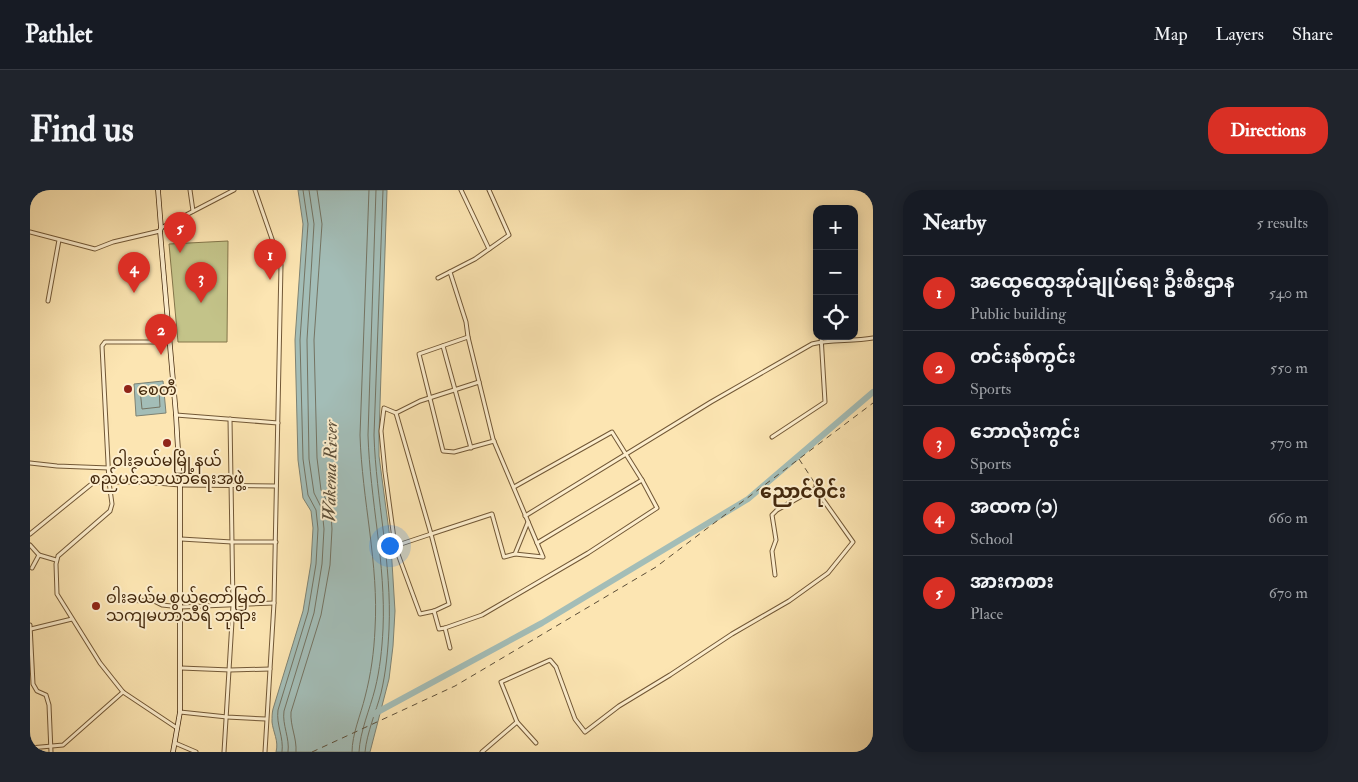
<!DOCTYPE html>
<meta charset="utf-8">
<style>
body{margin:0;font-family:"IM FELL Double Pica","Noto Sans Myanmar",serif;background:#20242c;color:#f1f3f6}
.controls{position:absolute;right:15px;top:15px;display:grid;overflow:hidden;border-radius:10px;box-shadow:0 2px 12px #0003}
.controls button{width:45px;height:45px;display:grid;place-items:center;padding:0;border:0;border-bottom:1px solid #363941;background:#171b24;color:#f1f3f6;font:25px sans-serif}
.you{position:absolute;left:359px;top:355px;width:18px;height:18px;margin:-12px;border:4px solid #fff;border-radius:50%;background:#1a73e8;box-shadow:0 0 0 8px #1a73e833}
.badge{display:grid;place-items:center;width:32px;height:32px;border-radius:50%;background:#d93025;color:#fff;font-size:16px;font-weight:700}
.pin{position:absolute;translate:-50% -41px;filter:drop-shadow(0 1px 2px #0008)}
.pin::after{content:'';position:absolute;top:26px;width:18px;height:15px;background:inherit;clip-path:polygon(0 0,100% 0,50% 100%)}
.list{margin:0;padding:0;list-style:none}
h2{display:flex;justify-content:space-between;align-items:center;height:65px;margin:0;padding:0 20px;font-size:21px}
h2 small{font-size:16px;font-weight:400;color:#9ea1a6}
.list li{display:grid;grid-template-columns:32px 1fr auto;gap:15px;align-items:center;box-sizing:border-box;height:75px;padding:0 20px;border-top:1px solid #363941}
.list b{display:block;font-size:19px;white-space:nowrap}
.list p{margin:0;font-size:16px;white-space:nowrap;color:#9ea1a6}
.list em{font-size:16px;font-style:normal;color:#9ea1a6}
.icon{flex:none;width:28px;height:28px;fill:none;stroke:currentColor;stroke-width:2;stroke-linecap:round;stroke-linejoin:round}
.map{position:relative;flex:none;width:843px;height:562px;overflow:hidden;border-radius:20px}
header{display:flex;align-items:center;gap:30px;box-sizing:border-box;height:70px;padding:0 25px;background:#171b24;border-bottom:1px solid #363941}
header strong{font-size:24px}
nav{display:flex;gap:28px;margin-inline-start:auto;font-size:18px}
.intro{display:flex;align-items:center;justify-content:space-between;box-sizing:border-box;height:120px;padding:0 30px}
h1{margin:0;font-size:35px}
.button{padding:12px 22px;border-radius:20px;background:#d93025;color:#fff;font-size:18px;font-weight:700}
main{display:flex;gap:30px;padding:0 30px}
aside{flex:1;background:#171b24;border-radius:20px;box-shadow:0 2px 12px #0003}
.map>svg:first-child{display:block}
.grass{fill:#c3c389;stroke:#84764b}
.water{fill:#a3bdb7;stroke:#7d8273}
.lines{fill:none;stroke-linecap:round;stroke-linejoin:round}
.shore{stroke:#747362;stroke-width:1}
.river{stroke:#a3bdb7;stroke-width:6}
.ferry{stroke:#5c4e38;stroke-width:1;stroke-dasharray:6 5;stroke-linecap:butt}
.street-casing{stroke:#725836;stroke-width:5}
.secondary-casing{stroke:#44290d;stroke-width:5.5}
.street{stroke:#fdeecd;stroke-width:3}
.secondary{stroke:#fdeecd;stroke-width:4}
.poi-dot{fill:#8f2418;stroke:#fdeecd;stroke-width:2}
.labels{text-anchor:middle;stroke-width:4;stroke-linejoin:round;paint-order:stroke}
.poi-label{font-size:16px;fill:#44290d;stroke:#fdeecd;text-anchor:start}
.water-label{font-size:18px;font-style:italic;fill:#5c4e38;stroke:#fdeecd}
.quarter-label{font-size:19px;font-weight:bold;fill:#44290d;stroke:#fdeecd}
</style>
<header>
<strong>Pathlet</strong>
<nav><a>Map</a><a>Layers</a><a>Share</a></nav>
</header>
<div class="intro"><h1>Find us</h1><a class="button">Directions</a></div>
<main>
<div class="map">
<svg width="843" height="562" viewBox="0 0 843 562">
<rect width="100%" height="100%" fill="#fce5b2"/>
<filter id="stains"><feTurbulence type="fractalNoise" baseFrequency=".004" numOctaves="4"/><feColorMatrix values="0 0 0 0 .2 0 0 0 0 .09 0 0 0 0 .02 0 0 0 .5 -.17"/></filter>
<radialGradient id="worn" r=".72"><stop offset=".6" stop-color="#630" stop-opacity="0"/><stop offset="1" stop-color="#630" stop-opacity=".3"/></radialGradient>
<path class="grass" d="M198,51L197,152H148L139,54Z"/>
<g class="water">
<path d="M268,0H357L349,245V266L361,356L365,421L363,456L359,489L340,562H246C249,551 243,542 242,532C242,527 242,523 243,519L273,421L281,373L283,338L281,321L273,308L268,270L265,150L273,34Z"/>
<path d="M133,191L136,223L106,226L104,194Z"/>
</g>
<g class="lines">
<g class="shore">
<path d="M127,197L129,199L130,217L112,219L110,199Z"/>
<path d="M252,562C254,547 246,535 248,520L278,422L286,374L288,339L286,320L278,305L273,269L270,150L278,34L273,0"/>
<path d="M258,562C260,548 252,535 254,521L284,423L292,374L294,339L292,319L284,303L279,269L277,150L284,34L279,0"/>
<path d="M266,562C267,548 260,536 261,522L291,425L300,375L302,339L301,324L299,315L291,300L287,268L284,150L292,34L287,0"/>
<path d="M322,562C322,544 331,524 335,507C341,484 344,462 345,439C349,374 332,310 330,245L339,0"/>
<path d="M329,562C330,541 340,519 345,499C350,479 352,459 353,439C356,374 340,310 338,245L346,0"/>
<path d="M335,562C337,542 346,522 351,503C356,482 358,460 359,439C362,374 346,310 344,245L353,0"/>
</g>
<path class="river" d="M344,524L512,433L718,309L843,202"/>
<g class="ferry">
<path d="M769,269L786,295"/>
<path d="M282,562L425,496L626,377L843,213"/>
</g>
<defs>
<g id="street">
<path d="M160,0L163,21"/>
<path d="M225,0L251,75L244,413L235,562"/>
<path d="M431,0L459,59"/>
<path d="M131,38L204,0"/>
<path d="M0,42L65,59L83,52L130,41"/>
<path d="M420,82L436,132L438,147L463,249L513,367L485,364"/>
<path d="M408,88L445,69L479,45L459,0"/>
<path d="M18,111L29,50"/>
<path d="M438,147L389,164L413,261L424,262L464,251"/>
<path d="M413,156L441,258"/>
<path d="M366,223L401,344L462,324L474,367L485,364L498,332"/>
<path d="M146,225L248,233"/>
<path d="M742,247L795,212L791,146"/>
<path d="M0,273L27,276L79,278"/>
<path d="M495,326L681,212L782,154C801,149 823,152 843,148"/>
<path d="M0,344L64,292H79L72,156L75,152H139"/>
<path d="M151,349L202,352H246"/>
<path d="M507,353L612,290"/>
<path d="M0,355L9,365L2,378"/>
<path d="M365,356L401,344L419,414L404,421L390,424L365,356L355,282L351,241L354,218L366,223L390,211L449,192"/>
<path d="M9,365L26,370"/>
<path d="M745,385L742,361L746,350L742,325L747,320L786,298"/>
<path d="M82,410L124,411L132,415L151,417L244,413"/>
<path d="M404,421L409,439L415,438"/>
<path d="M0,435L3,494L7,501L16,505L19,515L21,562"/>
<path d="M1,439L42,429"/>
<path d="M420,458L415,438L452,425L558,363L627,318L612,290L582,242L484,297"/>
<path d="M151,478L200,480L240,479"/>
<path d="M150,522L197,527L236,529"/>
<path d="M487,532L506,553"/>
<path d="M147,538L93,502L70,473L27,404L26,374L28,366L80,321L82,314L79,292H115L150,295L246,296"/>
<path d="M145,553L166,562"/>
<path d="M0,558L33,555L93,502"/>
<path d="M194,562L203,415L200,229"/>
<path d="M452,562L487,532L471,492L520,470L526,477L545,529L555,542L589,516L640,485L702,444L759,411L798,383L823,352L789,304L786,298L788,296L786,295"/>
</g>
<path id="secondary" d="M128,0L131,38L130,41L146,225L150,295V522L143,562"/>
</defs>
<use href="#street" class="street-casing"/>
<use href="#secondary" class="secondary-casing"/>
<use href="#street" class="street"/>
<use href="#secondary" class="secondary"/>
</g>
<g class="poi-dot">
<circle cx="98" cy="199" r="5"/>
<circle cx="137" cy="253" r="5"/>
<circle cx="66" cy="416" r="5"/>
</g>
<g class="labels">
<g class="poi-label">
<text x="108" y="205">စေတီ</text>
<text x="137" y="276" text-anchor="middle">ဝါးခယ်မမြို့နယ်<tspan x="137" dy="18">စည်ပင်သာယာရေးအဖွဲ့</tspan></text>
<text x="76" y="413">ဝါးခယ်မ စွယ်တော်မြတ်<tspan x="76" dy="18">သကျမဟာသီရိ ဘုရား</tspan></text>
</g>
<g class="water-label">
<text transform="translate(300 281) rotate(-89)" y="6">Wakema River</text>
</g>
<g class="quarter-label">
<text x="773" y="308">ညောင်ဝိုင်း</text>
</g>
</g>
<rect width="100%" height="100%" filter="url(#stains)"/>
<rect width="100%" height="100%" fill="url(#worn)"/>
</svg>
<div class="controls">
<button>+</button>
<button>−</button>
<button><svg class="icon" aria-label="locate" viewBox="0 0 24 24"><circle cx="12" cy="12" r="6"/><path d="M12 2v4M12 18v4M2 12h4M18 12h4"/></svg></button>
</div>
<div class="you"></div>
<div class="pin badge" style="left:240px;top:90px">1</div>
<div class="pin badge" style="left:131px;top:165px">2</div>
<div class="pin badge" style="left:171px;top:113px">3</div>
<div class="pin badge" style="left:104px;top:103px">4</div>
<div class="pin badge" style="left:150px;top:63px">5</div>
</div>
<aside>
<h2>Nearby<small>5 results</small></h2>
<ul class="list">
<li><span class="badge">1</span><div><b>အထွေထွေအုပ်ချုပ်ရေး ဦးစီးဌာန</b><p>Public building</p></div><em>540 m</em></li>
<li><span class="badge">2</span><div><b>တင်းနစ်ကွင်း</b><p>Sports</p></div><em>550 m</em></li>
<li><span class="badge">3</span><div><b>ဘောလုံးကွင်း</b><p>Sports</p></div><em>570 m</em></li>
<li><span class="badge">4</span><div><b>အထက (၁)</b><p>School</p></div><em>660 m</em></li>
<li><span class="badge">5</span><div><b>အားကစား</b><p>Place</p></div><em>670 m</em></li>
</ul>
</aside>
</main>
